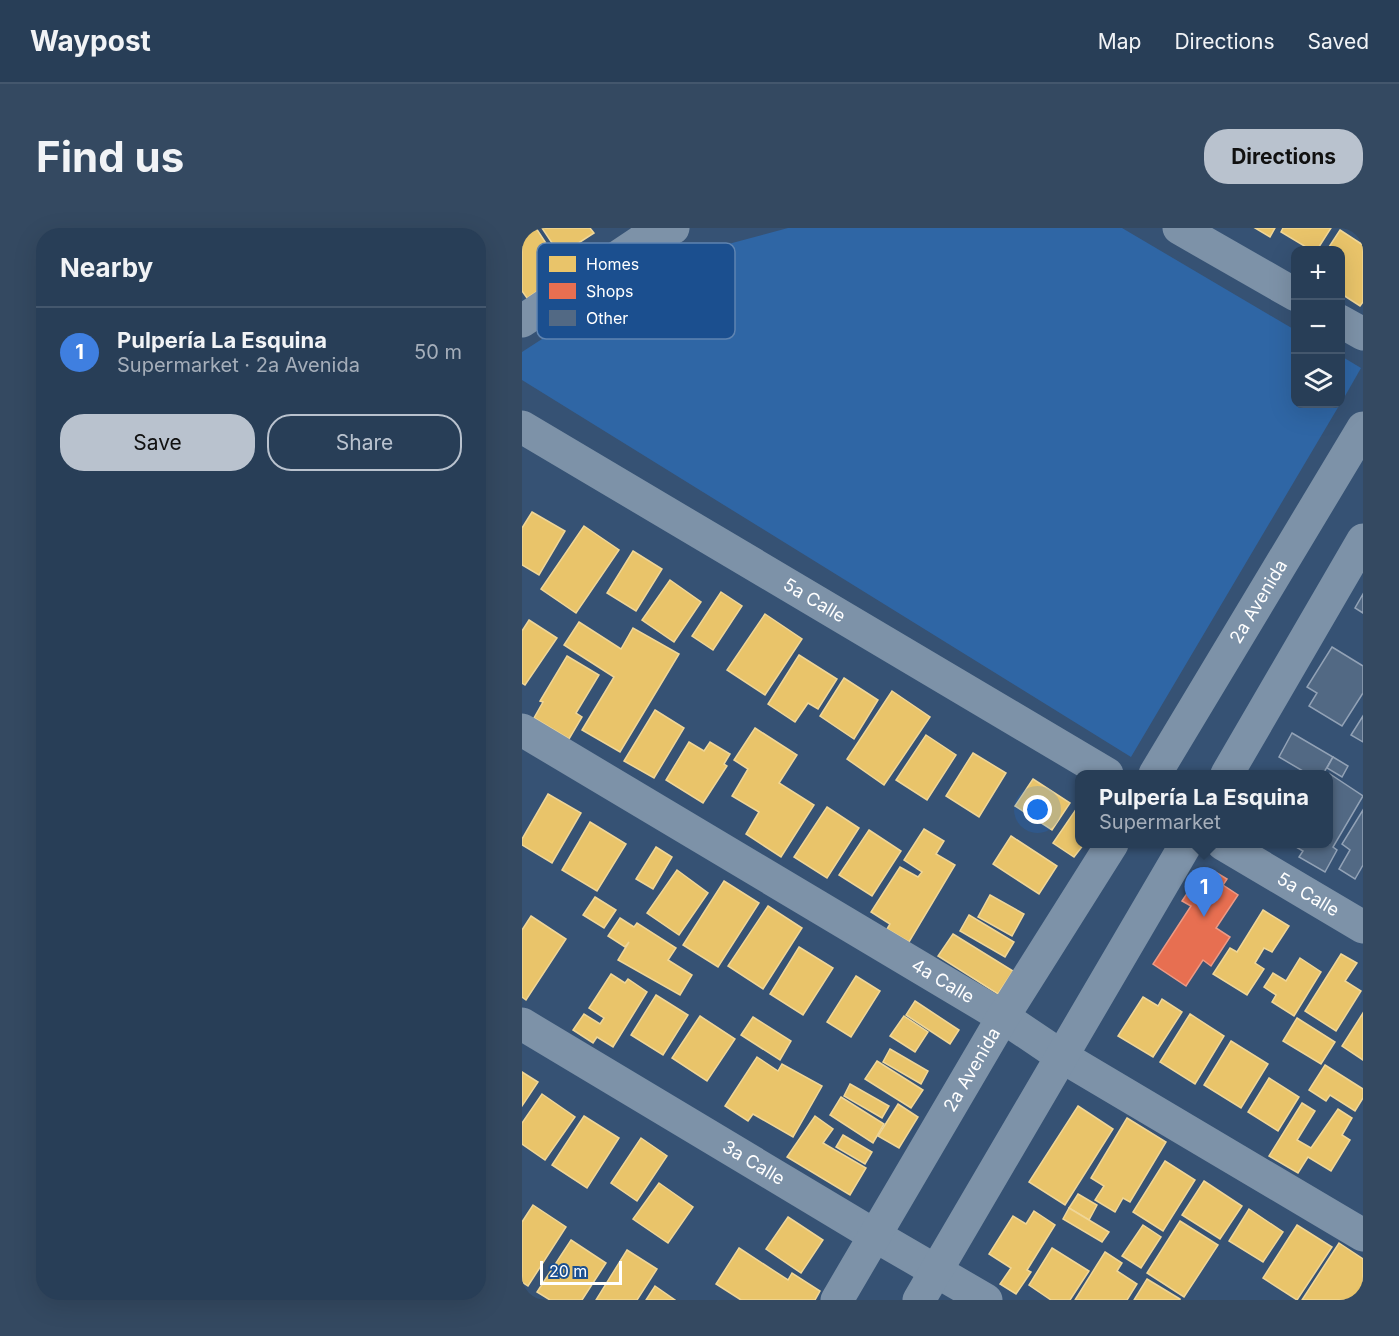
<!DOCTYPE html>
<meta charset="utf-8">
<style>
body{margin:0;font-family:Inter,sans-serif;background:#344961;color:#f1f3f6}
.controls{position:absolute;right:18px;top:18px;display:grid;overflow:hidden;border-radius:12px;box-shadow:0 6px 24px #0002}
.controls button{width:54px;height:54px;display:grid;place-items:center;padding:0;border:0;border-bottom:2px solid #44576d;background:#283e57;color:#f1f3f6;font:30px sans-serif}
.scale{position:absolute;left:18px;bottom:15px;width:82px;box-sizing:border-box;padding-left:6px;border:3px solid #fff;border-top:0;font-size:16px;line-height:21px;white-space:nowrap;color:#fff;-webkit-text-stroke:4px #1b4f8f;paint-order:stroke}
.you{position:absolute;left:516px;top:582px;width:21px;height:21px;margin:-15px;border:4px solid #fff;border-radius:50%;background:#1a73e8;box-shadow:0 0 0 9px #1a73e833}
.badge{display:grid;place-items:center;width:39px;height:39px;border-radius:50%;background:#b9c2ce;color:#fff;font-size:20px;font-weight:700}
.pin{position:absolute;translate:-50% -50px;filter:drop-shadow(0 2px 3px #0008)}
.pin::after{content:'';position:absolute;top:32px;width:21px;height:18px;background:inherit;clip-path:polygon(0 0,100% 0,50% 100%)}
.popup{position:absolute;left:553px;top:542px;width:258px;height:78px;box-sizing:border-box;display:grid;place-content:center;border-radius:12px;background:#283e57;filter:drop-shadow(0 2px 4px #0005);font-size:20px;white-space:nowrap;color:#a5aeba}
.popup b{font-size:22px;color:#f1f3f6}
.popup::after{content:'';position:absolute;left:50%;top:100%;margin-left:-12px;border:12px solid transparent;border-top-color:#283e57}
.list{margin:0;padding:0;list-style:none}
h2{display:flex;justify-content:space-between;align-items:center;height:78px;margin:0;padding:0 24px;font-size:26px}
h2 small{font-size:20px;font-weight:400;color:#a5aeba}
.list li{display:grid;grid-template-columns:39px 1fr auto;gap:18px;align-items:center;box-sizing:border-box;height:90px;padding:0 24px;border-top:2px solid #44576d}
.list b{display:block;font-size:22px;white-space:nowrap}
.list p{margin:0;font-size:20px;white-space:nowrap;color:#a5aeba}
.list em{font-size:20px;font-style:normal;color:#a5aeba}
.actions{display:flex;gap:12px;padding:18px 24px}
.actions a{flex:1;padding:14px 0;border:2px solid #b9c2ce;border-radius:24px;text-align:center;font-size:21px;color:#b9c2ce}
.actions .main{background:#b9c2ce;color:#111}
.icon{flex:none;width:33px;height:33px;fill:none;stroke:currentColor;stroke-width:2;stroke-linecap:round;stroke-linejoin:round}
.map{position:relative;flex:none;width:841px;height:1072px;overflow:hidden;border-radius:24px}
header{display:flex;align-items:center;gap:36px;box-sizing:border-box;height:84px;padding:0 30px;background:#283e57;border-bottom:2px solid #44576d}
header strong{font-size:28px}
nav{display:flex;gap:33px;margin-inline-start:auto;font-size:21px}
.intro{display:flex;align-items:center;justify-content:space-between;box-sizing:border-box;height:144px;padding:0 36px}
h1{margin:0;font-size:42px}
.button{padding:15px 27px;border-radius:24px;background:#b9c2ce;color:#111;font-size:21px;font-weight:700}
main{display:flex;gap:36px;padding:0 36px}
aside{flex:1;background:#283e57;border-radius:24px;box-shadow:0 6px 24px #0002}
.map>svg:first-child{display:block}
.green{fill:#2f66a5}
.homes{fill:#e9c46a;stroke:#f0d697;stroke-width:1.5}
.shops{fill:#e76f51;stroke:#ee9a85;stroke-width:1.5}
.building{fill:#526984;stroke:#92a2b6;stroke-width:1.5}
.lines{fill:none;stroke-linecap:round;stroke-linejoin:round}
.minor{stroke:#7d92a8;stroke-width:33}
.labels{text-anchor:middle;stroke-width:6;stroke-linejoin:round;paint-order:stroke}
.street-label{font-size:18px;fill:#fff;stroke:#1b4f8f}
.key{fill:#1b4f8f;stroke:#5f84b1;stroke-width:1.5}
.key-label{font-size:16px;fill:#fff}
</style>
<header>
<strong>Waypost</strong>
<nav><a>Map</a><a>Directions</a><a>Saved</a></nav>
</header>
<div class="intro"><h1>Find us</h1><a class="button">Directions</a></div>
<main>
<aside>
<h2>Nearby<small></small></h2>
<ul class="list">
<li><span class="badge" style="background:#3f7fe0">1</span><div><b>Pulpería La Esquina</b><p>Supermarket · 2a Avenida</p></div><em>50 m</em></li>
</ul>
<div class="actions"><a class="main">Save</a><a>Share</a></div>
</aside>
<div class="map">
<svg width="841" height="1072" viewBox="0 0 841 1072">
<rect width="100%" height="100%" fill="#365274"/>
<g class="green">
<path d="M266,0H600L773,102L774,176H818L609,529L0,152V124L139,34Z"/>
<path d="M819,128L839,140L819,175Z"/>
</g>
<g class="homes">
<path d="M0,0H14L33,29L21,36L32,52L5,70L0,63Z"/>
<path d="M20,0H68L72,5L38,27Z"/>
<path d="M733,0H753L748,9Z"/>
<path d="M761,0H809L795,22H789L759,4Z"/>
<path d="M818,2L841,17V74L838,78L818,65V22H805Z"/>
<path d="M10,284L43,303L17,347L0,337V300Z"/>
<path d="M62,298L97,322L54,385L19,361Z"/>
<path d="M111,323L140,341L114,383L85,365Z"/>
<path d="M148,352L179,374L152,414L120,392Z"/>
<path d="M199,364L220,378L191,422L170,408Z"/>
<path d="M243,386L280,411L243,467L205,442Z"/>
<path d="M7,392L35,410L3,457L0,455V403Z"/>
<path d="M57,394L99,421L111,400L157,426L98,524L60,502L92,449L42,417Z"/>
<path d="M277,427L315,451L296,481L286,475L273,494L246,476Z"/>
<path d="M45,428L77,447L54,485L60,489L47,511L12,490L21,474L18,473Z"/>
<path d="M322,450L356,472L332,511L298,488Z"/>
<path d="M370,463L408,489L362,557L325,531Z"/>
<path d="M133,482L162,500L132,550L102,533Z"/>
<path d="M233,500L275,527L257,555L292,577L259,629L224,606L237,584L210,568L226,541L212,532Z"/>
<path d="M404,507L434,527L405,572L374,552Z"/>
<path d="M167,514L182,523L188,514L208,526L202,536L205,538L181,575L144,552Z"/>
<path d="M451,525L484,545L457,589L424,568Z"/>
<path d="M511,551L548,575L530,602L493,578Z"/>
<path d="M26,566L59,585L30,635L0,617V611Z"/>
<path d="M557,577L558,616H562L552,629L531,615Z"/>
<path d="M305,579L337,600L305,650L272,629Z"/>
<path d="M68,594L104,616L75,663L40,642Z"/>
<path d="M402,601L422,613L414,626L433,637L387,714L365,701L368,696L349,684L378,639L396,649L400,644L382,632Z"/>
<path d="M347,602L379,623L350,668L317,647Z"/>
<path d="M489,608L535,638L517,666L471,636Z"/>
<path d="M134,619L150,629L131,661L114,651Z"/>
<path d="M155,642L186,665L157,707L125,685Z"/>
<path d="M202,653L237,675L196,739L161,717Z"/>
<path d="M468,667L502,686L490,708L456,689Z"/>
<path d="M73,669L94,682L82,700L61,687Z"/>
<path d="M246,678L280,700L241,761L206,738Z"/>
<path d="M741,682L767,698L750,724L742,720L733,735L742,741L725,767L691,746L708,720L715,724Z"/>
<path d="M447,687L492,714L483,729L438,703Z"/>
<path d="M9,688L44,711L4,772L0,769V702Z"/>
<path d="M98,690L112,699L115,695L154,720L146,732L170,747L158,767L96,732L107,714L103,719L86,708Z"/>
<path d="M431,706L491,743L476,766L416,728Z"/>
<path d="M277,719L311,740L281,787L248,766Z"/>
<path d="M819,726L835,735L823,753L839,763L814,803L783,783Z"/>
<path d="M778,730L799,744L772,788L750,774L754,767L742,759L751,745L764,753Z"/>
<path d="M89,746L103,755L106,751L125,764L91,819L75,809L71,815L51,802L62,786L78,796L82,790L67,780Z"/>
<path d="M334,748L358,763L329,809L305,794Z"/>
<path d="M134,767L166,787L141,827L109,807Z"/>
<path d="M621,769L636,778L640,771L660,784L631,829L596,808Z"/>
<path d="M393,773L437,802L428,816L384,787Z"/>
<path d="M841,785V832L820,818Z"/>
<path d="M668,786L702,808L673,856L638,834Z"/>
<path d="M178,788L213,811L185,853L150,830Z"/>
<path d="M382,788L406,804L393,824L368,808Z"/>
<path d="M231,789L269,813L258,832L219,807Z"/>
<path d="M775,790L813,814L799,836L761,813Z"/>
<path d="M709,813L746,836L719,880L682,857Z"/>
<path d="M368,821L406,843L399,856L361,834Z"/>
<path d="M235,829L256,843L260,836L300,858L271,909L231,886L226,893L203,878Z"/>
<path d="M355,833L401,862L389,880L343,851Z"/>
<path d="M803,837L841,861V870L833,883L808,867L804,873L787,862Z"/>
<path d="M0,844L16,854L0,878Z"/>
<path d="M747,850L777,869L756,903L726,884Z"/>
<path d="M328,856L367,878L360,890L322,868Z"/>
<path d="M20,866L53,889L23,932L0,916V895Z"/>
<path d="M319,869L362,896L351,915L308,887Z"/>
<path d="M780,875L793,883L775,912L789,920L816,881L830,890L820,907L828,912L809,943L786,929L776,945L747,928Z"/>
<path d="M376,876L396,889L377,920L356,908Z"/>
<path d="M556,878L591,901L543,977L507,954Z"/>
<path d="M62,888L97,910L65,960L30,937Z"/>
<path d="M293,888L311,901L301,915L344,940L328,967L265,929Z"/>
<path d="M605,890L644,914L608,974L601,970L593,984L573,972L582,958L569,950Z"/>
<path d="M321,907L350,924L343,936L314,919Z"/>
<path d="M119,910L145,928L115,973L89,955Z"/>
<path d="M643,933L673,952L641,1003L611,984Z"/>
<path d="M682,953L720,978L698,1011L660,987Z"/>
<path d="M137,955L171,979L146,1015L111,991Z"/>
<path d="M556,966L575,977L567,992L547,980Z"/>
<path d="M11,977L44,999L6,1058L0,1054V994Z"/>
<path d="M547,980L587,1004L580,1014L541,991Z"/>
<path d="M727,981L761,1004L741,1034L707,1013Z"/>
<path d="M512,983L533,997L505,1042L509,1044L494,1066L478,1056L489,1040L467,1026L491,988L504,996Z"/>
<path d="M266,989L301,1012L279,1045L244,1021Z"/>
<path d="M658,993L696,1017L662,1069L625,1045Z"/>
<path d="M621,997L639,1009L619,1040L600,1028Z"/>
<path d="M775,997L810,1019L775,1072L741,1050Z"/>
<path d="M49,1012L84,1035L60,1072H28L15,1064Z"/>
<path d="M817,1015L841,1031V1059L832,1072H780Z"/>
<path d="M217,1020L266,1052L270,1045L298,1063L293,1072H219L194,1056Z"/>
<path d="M530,1020L567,1043L548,1072H529L507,1057Z"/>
<path d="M105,1022L135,1041L115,1072H74Z"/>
<path d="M583,1024L600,1035L595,1043L615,1056L605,1072H553Z"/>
<path d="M625,1051L658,1071V1072H612Z"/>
<path d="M133,1058L153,1072H124Z"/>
</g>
<path class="shops" d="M690,642L705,651L701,657L716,667L694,700L708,709L689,738L681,732L664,758L631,736L669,678L660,673L678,646L685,650Z"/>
<g class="building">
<path d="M841,366V385L833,380Z"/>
<path d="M810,419L841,438V465L820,498L787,478L795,465L785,459Z"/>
<path d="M841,488V514L829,507Z"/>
<path d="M770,505L811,529L801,546H786L757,529Z"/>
<path d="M811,529L826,538L820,549L805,540Z"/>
<path d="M808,546L841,568L811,619L815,622L803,644L777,629L781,623L769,616H807Z"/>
<path d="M841,582V637L833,651L817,641L828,622L820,616Z"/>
</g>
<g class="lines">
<g class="minor">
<path d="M657,0L774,67"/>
<path d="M0,93L127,8L151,0"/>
<path d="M818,93L841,106"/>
<path id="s1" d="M0,199L585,546"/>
<path id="s2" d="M0,502L481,789L539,828L841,1007"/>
<path id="s3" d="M633,546L841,200"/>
<path d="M705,546L841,312"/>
<path id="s4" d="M701,616L841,699"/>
<path id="s5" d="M0,796L352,1007L464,1072"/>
<path id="s6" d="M315,1072L481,789L590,616"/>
<path d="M397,1072L664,616"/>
</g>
</g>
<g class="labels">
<g class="street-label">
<text dy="6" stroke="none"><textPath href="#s1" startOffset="340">5a Calle</textPath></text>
<text dy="6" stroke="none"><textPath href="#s3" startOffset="201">2a Avenida</textPath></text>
<text dy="6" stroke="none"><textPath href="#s4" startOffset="99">5a Calle</textPath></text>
<text dy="6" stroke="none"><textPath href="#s2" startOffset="490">4a Calle</textPath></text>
<text dy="6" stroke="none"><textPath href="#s6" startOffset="267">2a Avenida</textPath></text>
<text dy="6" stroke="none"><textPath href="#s5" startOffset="270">3a Calle</textPath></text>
</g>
</g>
<rect x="15" y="15" width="198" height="96" rx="9" class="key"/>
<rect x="27" y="28" width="27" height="16" fill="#e9c46a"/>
<rect x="27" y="55" width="27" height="16" fill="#e76f51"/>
<rect x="27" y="82" width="27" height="16" fill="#526984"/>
<g class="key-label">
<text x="64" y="42">Homes</text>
<text x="64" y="69">Shops</text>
<text x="64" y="96">Other</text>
</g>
</svg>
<div class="controls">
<button>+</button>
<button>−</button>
<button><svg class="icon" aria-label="layers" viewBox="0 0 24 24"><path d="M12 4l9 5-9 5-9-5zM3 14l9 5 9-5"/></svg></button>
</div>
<div class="scale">20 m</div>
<div class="you"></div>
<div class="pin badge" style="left:682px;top:689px;background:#3f7fe0">1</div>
<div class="popup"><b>Pulpería La Esquina</b>Supermarket</div>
</div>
</main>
